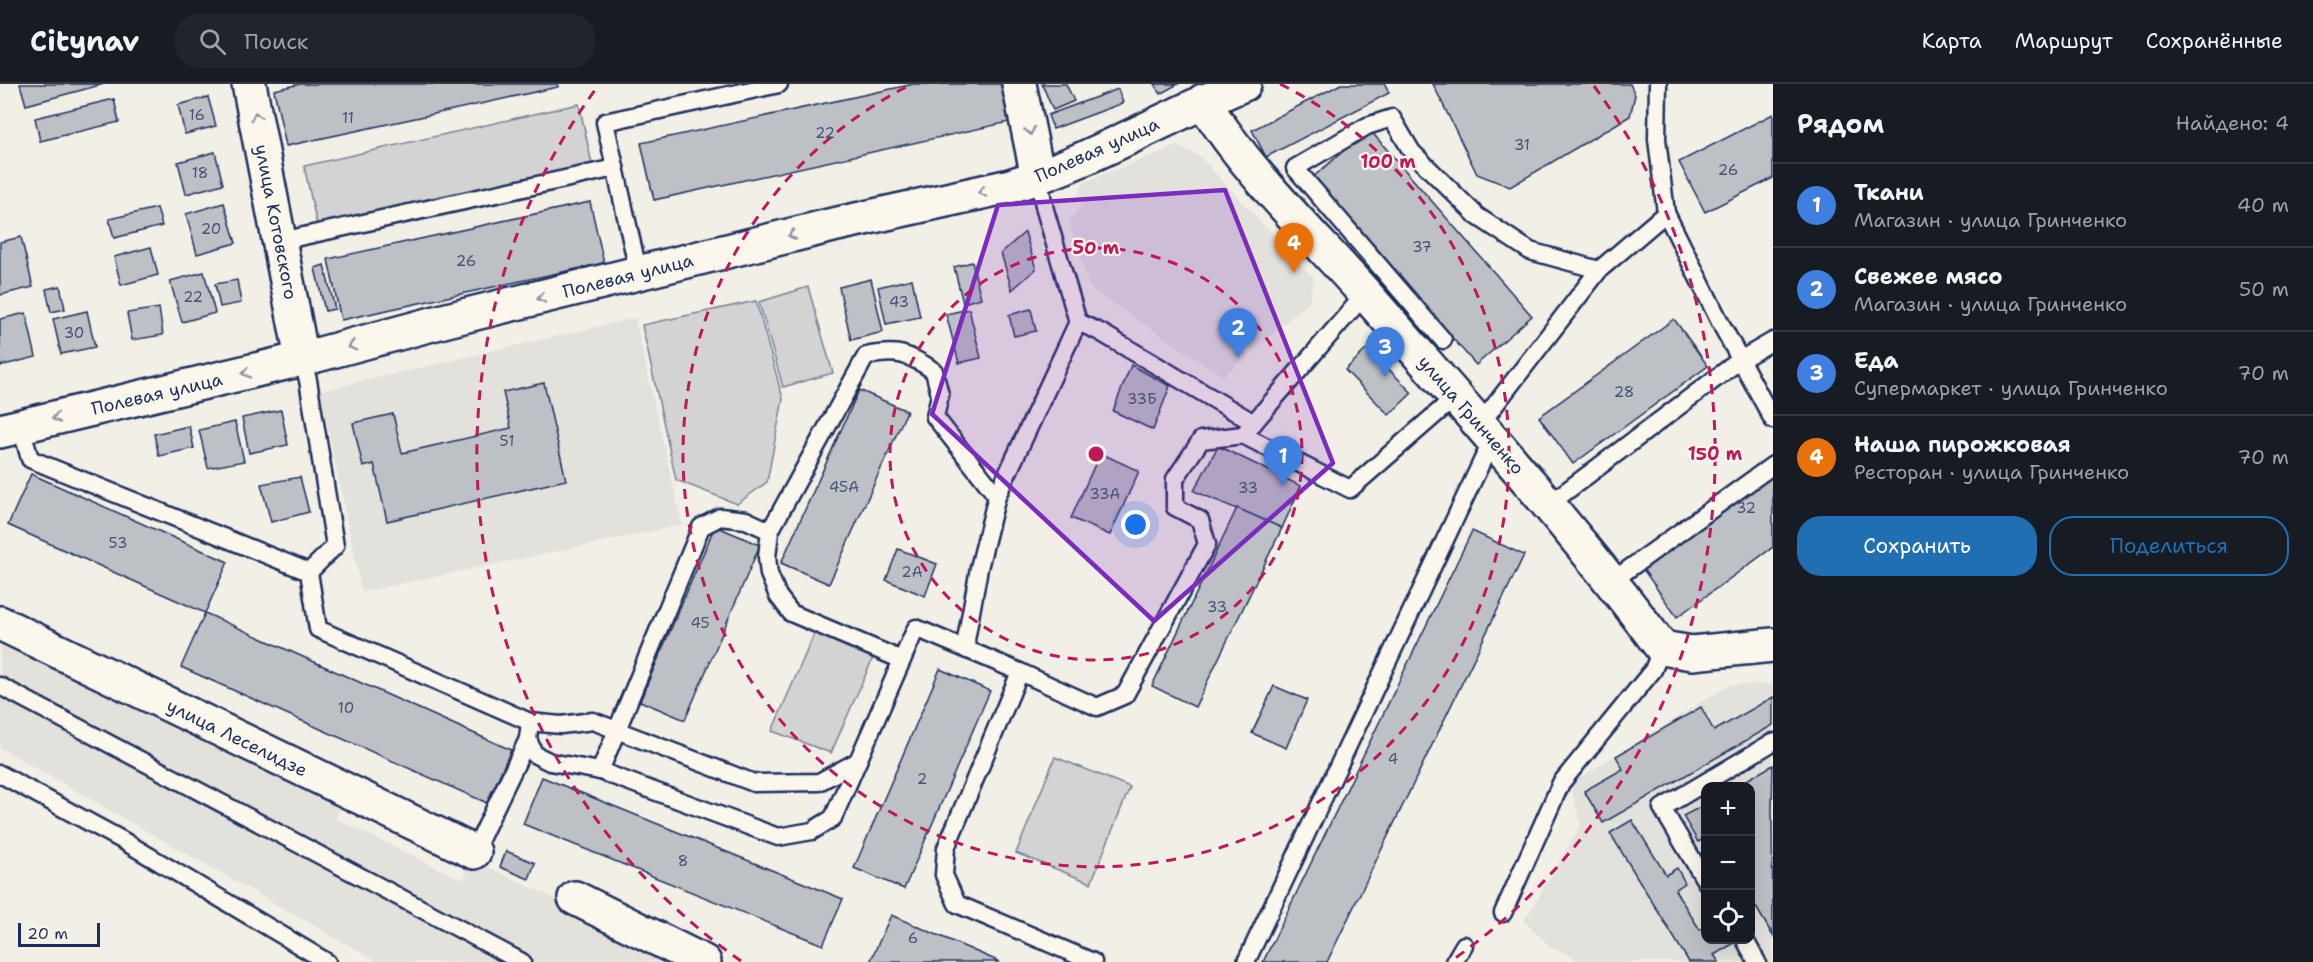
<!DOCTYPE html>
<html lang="ru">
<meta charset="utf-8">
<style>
body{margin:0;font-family:"Shantell Sans",sans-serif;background:#20242c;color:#f1f3f6}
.controls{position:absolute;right:18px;bottom:18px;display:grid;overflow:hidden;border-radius:12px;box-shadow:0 6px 24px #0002}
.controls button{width:54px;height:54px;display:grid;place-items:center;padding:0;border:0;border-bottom:2px solid #363941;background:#171b24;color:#f1f3f6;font:30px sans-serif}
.scale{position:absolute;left:18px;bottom:15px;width:82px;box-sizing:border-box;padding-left:6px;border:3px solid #1b2f5e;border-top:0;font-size:16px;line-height:21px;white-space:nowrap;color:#1b2f5e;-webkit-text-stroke:4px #fbf7ec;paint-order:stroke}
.you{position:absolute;left:1136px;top:441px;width:21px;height:21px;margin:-15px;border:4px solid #fff;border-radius:50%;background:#1a73e8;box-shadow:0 0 0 9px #1a73e833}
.badge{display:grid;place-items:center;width:39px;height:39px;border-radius:50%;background:#1f6fb2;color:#fff;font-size:20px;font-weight:700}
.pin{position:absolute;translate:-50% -50px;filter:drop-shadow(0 2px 3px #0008)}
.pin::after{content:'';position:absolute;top:32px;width:21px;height:18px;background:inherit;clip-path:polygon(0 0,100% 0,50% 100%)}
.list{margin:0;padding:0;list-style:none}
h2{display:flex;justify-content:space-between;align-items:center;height:78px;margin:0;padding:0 24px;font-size:26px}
h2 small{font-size:20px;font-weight:400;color:#9ea1a6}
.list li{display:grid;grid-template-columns:39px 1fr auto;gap:18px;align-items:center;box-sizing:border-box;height:84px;padding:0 24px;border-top:2px solid #363941}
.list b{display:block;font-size:22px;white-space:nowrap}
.list p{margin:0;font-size:20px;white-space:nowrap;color:#9ea1a6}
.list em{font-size:20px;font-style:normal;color:#9ea1a6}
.actions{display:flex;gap:12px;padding:18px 24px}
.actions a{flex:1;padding:14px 0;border:2px solid #1f6fb2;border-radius:24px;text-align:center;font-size:21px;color:#1f6fb2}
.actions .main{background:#1f6fb2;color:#fff}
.icon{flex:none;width:33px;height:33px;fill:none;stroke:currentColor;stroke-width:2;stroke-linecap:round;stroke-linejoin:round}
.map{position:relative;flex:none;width:1773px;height:878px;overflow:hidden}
header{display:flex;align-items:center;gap:36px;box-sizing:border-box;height:84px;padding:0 30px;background:#171b24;border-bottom:2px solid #363941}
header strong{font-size:28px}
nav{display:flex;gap:33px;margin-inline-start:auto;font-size:21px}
.search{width:420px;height:54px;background:#20242c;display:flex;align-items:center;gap:15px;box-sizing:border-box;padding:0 21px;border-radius:24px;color:#9ea1a6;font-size:22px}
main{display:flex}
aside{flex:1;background:#171b24}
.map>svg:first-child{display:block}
.built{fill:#e2e1dc;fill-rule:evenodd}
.green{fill:#d2d3d2;stroke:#768198;stroke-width:1.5}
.building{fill:#bdc0c4;stroke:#1b2f5e;stroke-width:1.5}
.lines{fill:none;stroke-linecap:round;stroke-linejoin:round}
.lane-casing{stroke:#1b2f5e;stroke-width:21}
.street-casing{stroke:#1b2f5e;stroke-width:38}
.secondary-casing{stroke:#1b2f5e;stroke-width:38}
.lane{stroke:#fbf7ec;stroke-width:16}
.street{stroke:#fbf7ec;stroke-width:33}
.secondary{stroke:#fbf7ec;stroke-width:33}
.oneway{stroke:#8b93a5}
.marked{fill:#7b2cbf;fill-opacity:0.2;stroke:#7b2cbf;stroke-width:4.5;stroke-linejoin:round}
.ring{fill:none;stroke:#c2185b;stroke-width:3;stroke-dasharray:10 8}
.labels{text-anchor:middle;stroke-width:4.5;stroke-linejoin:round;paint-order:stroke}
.number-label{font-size:15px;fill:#445378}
.street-label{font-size:18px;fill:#1b2f5e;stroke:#fbf7ec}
.centre{fill:#c2185b;stroke:#fbf7ec;stroke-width:3}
.ring-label{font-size:18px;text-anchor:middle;font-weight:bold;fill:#c2185b;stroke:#fbf7ec;stroke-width:4.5;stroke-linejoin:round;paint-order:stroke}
</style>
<header>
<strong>Citynav</strong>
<div class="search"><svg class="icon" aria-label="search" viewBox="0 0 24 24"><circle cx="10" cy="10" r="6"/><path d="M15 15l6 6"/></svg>Поиск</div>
<nav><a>Карта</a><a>Маршрут</a><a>Сохранённые</a></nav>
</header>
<main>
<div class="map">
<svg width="1773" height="878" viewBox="0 0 1773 878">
<rect width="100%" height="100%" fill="#f2efe6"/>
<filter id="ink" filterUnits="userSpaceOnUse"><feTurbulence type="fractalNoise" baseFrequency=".0167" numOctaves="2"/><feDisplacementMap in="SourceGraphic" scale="12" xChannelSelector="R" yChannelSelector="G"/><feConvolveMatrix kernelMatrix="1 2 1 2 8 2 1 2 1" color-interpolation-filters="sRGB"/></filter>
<g filter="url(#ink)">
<g class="built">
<path d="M1176,62L1198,71L1314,194L1309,218L1223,292L1090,204L1069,137L1084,119L1077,111L1085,98Z"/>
<path d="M635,234L682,441L362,508L320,307Z"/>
<path d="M0,552L343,719L336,735L463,796L473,776L691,878H378L0,664Z"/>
<path d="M1773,600V878H1582L1551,863L1524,838L1581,740L1570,700L1729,601ZM1706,702H1750V856H1706Z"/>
</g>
<g class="green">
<path d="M579,20L592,80L317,141L304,82Z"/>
<path d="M808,203L833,289L783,303L759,218Z"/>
<path d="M756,217L783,315L767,398L737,420L676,396L642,241Z"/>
<path d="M815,548L873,574L831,669L772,647Z"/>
<path d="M1055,673L1130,703L1091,799L1016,769Z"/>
</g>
<g class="building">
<path d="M20,0H104L26,21Z"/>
<path d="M300,0H558V3L286,62L274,6Z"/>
<path d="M914,0H1001L1009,38L654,116L641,59Z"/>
<path d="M1042,0H1066L1074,17L1053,26Z"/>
<path d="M1155,0H1178L1160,10Z"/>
<path d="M1341,0H1385L1389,9L1266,73L1252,46Z"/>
<path d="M1433,0H1630L1635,11L1630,32L1510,103L1477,90Z"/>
<path d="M1118,5L1123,19L1053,45L1048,31Z"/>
<path d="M208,13L216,42L185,50L178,21Z"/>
<path d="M114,15L119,38L40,57L35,34Z"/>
<path d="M1773,30V94L1705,128L1679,78Z"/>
<path d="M1369,45L1532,232L1476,281L1312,94Z"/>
<path d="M215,68L223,100L186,110L178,78Z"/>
<path d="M590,118L604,179L341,236L328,175Z"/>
<path d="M224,119L236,159L197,170L186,130Z"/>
<path d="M157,124L162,142L114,154L109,135Z"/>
<path d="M1025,148L1036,185L1012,206L1001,169Z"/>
<path d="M21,153L33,203L0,211V158Z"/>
<path d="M151,163L158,191L121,201L114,173Z"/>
<path d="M972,178L981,214L963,219L954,183Z"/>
<path d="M324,181L335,225L325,227L315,184Z"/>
<path d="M204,188L215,229L182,238L170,197Z"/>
<path d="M871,195L883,248L851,256L839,203Z"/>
<path d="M912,195L920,233L886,240L878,203Z"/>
<path d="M237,196L241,219L220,223L215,200Z"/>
<path d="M60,202L65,225L51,228L46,205Z"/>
<path d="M159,224L163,251L132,256L127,229Z"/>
<path d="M969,225L981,274L959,279L946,230Z"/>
<path d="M1031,225L1036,247L1014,252L1009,231Z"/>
<path d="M87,227L95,263L61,270L53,235Z"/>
<path d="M26,229L36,273L0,282V235Z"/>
<path d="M1674,235L1708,282L1573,380L1539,333Z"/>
<path d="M1368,264L1412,309L1389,331L1345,286Z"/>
<path d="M1131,281L1170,302L1153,346L1113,327Z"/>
<path d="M544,299L566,396L387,437L374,380L363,383L353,339L393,330L402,369L511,344L503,308Z"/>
<path d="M859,306L907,327L829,500L781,479Z"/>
<path d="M281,326L288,361L249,369L242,334Z"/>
<path d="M235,338L244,377L208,384L199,346Z"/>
<path d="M189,342L194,364L159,372L154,350Z"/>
<path d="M1218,362L1301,402L1282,444L1194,407Z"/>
<path d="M1100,369L1139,387L1110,451L1071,434Z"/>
<path d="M1773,385V463L1677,533L1640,481Z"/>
<path d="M31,390L228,478L205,529L8,441Z"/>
<path d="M300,393L309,428L271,438L261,400Z"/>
<path d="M1237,424L1282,444L1195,623L1152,602Z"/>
<path d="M715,442L760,461L685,636L640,617Z"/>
<path d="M1472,447L1524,471L1327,878H1263Z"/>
<path d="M898,465L937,480L925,512L886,496Z"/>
<path d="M205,529L511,666L487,719L181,583Z"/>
<path d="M940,585L990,607L904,805L854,784Z"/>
<path d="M1274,602L1307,616L1286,664L1252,649Z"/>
<path d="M1773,613V641L1603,739L1584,707L1623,685L1616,672L1701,623L1714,647Z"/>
<path d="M1773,681L1772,723L1773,852L1750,813V702H1736Z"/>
<path d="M542,693L843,815L823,861L523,740Z"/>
<path d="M1706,720V754L1698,758L1683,732Z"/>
<path d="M1632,736L1666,791L1677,784L1685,799L1675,806L1700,846L1706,843V856H1734L1736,858L1714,871L1719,878H1689L1610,749Z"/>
<path d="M506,767L535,779L529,795L500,783Z"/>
<path d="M891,831L1000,878H870Z"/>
</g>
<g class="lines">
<defs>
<g id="lane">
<path d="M1666,129L1721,240L1773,336"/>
<path d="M281,157L615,84"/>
<path d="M641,190L635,173L605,38L779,0"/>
<path d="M1367,212L1359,217L1243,351L1350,405L1444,323L1454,311"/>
<path d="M1078,238L1100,248L1254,339"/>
<path d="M1443,256L1295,84L1367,42L1392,34L1412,68L1477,132L1530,167L1599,186"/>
<path d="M302,275L308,296L335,462L309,488L318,545L530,638L561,641L593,637L754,699L819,698L858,677"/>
<path d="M1481,339L1599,186L1666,129L1657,55L1658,0"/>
<path d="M21,343L30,375L309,488"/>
<path d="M1548,421L1740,276L1773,257"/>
<path d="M770,447L866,272C897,266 908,269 934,287L940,311L935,333L997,412"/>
<path d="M1612,497L1773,381"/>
<path d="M967,566L966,556L979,484L997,412L1078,238L1045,126L1038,93"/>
<path d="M1020,588L1097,623L1125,611L1207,460L1200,436L1175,423V395L1201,356L1243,351"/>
<path d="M0,602L522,878"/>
<path d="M530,638L528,655L534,670L550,678L600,687L778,753L812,747L833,734L916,544L1020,588L946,764L944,791L957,820L1093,878"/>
<path d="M600,687L701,443L720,433L746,436L770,447L767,473L769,490L778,512L791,529L902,576"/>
<path d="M0,690L122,756L327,878"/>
<path d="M474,768L528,655"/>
<path d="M1706,798L1662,724L1773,658"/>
<path d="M1503,829L1561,699L1653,586L1662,564"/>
<path d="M1746,858L1757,878"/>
<path d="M1246,878L1493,354"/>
<path d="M1454,878L1464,861"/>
</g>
<g id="street">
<path d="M249,0L302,275"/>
<path d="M1019,0L1038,93"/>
<path d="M0,347L302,275L447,236L833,141L1010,102C1092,77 1165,33 1244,0"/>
<path d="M0,539L474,768"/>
<path d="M575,814L704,878"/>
</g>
<path id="secondary" d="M1203,17C1249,91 1312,150 1370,215C1470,329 1571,442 1662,564L1692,569L1773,561"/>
</defs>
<use href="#lane" class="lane-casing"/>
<use href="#street" class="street-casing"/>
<use href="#secondary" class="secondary-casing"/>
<use href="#lane" class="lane"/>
<use href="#street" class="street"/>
<use href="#secondary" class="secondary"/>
</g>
<defs><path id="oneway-chevron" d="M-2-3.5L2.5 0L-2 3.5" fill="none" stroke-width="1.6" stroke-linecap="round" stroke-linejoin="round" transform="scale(1.5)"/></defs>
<g class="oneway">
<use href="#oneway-chevron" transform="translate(256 32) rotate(-101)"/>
<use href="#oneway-chevron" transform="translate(1030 47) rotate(78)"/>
<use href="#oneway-chevron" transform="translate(982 108) rotate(168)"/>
<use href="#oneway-chevron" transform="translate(792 151) rotate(166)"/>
<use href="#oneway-chevron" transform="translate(541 214) rotate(167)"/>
<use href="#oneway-chevron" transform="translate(352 262) rotate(165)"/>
<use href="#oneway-chevron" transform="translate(246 289) rotate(167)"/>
<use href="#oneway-chevron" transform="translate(56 334) rotate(167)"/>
</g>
</g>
<path class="marked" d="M1225,106L1333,379L1154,537L932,330L998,121Z"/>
<g class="ring">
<circle cx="1096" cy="370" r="206"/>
<path d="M1280 0A413 413 0 1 1 912 0"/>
<path d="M741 877A619 619 0 0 1 598 2M1594 2A619 619 0 0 1 1451 877"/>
</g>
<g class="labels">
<g class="number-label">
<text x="197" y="36">16</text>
<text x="348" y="39">11</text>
<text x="825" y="54">22</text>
<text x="1522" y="66">31</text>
<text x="1728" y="91">26</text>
<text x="200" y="94">18</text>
<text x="211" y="150">20</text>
<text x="1422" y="168">37</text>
<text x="466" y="182">26</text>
<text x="193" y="218">22</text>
<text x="899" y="223">43</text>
<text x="74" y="254">30</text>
<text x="1624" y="313">28</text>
<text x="1142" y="320">33Б</text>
<text x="507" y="362">51</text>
<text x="844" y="408">45А</text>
<text x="1248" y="409">33</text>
<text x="1105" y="415">33А</text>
<text x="1746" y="429">32</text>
<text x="118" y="464">53</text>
<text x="912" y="493">2А</text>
<text x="1217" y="528">33</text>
<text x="700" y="544">45</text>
<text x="346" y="629">10</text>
<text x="1393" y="680">4</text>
<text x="922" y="700">2</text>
<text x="683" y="782">8</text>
<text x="913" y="859">6</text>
</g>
<g class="street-label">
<text transform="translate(1097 66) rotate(-24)" y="6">Полевая улица</text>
<text transform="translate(276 138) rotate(79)" y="6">улица Котовского</text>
<text transform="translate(628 192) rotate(-14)" y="6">Полевая улица</text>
<text transform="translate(157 310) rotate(-13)" y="6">Полевая улица</text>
<text transform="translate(1471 331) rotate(49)" y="6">улица Гринченко</text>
<text transform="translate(237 654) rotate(26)" y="6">улица Леселидзе</text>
</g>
</g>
<circle cx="1096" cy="370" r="9" class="centre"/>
<g class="ring-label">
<text x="1388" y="84">100 m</text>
<text x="1096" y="170">50 m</text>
<text x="1715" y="376">150 m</text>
</g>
</svg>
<div class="controls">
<button>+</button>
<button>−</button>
<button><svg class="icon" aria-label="locate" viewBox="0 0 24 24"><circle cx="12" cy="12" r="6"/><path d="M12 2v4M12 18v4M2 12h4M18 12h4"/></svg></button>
</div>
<div class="scale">20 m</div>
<div class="you"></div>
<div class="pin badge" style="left:1283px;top:402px;background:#3f7fe0">1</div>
<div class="pin badge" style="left:1238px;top:274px;background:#3f7fe0">2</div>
<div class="pin badge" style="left:1385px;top:293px;background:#3f7fe0">3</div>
<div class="pin badge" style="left:1294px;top:189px;background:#e8710a">4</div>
</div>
<aside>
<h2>Рядом<small>Найдено: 4</small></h2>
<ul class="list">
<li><span class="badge" style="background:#3f7fe0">1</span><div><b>Ткани</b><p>Магазин · улица Гринченко</p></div><em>40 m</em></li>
<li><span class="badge" style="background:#3f7fe0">2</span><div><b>Свежее мясо</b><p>Магазин · улица Гринченко</p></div><em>50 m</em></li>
<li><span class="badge" style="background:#3f7fe0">3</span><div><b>Еда</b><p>Супермаркет · улица Гринченко</p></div><em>70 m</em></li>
<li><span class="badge" style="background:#e8710a">4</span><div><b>Наша пирожковая</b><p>Ресторан · улица Гринченко</p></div><em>70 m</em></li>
</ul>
<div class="actions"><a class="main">Сохранить</a><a>Поделиться</a></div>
</aside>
</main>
